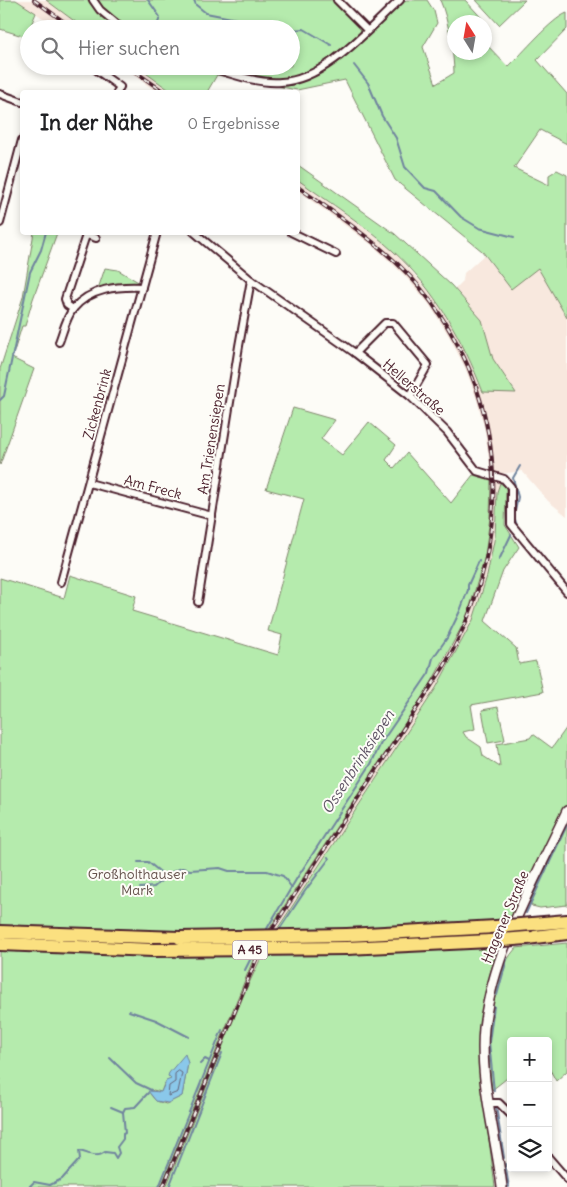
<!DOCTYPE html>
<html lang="de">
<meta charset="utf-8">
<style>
body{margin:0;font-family:Delius,sans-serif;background:#f6f6f6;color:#202124}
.controls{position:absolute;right:15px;bottom:15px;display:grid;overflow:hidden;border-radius:5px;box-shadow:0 2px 8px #0003}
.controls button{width:45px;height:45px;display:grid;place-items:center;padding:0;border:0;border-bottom:1px solid #e0e0e0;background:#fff;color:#202124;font:25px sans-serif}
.compass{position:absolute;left:447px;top:15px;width:45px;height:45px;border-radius:50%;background:#fff;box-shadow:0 2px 8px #0003;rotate:349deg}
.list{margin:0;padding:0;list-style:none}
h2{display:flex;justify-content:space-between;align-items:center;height:65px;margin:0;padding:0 20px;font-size:21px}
h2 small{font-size:16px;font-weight:400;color:#757577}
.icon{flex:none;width:28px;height:28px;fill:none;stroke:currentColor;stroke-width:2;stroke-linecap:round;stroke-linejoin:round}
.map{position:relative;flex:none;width:567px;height:1187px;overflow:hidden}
.search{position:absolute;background:#fff;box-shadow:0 2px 8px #0003;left:20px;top:20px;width:280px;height:55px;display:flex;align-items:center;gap:12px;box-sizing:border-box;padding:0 18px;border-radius:28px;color:#757577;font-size:19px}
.panel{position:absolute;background:#fff;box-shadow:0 2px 8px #0003;left:20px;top:90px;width:280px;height:145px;border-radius:5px}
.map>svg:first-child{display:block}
.built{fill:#f8e8de}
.green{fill:#b5ebad;stroke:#80856c;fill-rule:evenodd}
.water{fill:#8ac8ea;stroke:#70849e}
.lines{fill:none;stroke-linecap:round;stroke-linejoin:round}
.shore{stroke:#646377;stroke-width:1}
.stream{stroke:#70849e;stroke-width:2}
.street-casing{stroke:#4a1f2b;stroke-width:10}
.secondary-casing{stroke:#4a1f2b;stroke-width:12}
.highway-casing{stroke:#4a1f2b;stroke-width:16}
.street{stroke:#fdfcf7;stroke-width:6}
.secondary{stroke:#fdfcf7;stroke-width:9}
.highway{stroke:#fbe080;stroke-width:12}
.rail-casing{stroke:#4a1f2b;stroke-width:4}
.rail{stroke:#fdfcf7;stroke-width:2;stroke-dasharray:5.5;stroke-linecap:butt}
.highway-bridge-casing{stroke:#4a1f2b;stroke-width:16;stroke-linecap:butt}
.highway-bridge{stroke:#fbe080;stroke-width:12}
.labels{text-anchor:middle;stroke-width:4;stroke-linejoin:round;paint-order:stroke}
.shield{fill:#fdfcf7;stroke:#806168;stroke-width:1}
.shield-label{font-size:12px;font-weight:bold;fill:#4a1f2b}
.street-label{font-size:14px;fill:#4a1f2b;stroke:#fdfcf7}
.park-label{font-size:14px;fill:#65524c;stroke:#fdfcf7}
.water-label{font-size:15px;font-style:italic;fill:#5d5264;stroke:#fdfcf7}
</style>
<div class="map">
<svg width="567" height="1187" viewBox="0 0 567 1187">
<rect width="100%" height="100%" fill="#fdfcf7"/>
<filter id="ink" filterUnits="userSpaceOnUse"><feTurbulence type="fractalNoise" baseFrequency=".02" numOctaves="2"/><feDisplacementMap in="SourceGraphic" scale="10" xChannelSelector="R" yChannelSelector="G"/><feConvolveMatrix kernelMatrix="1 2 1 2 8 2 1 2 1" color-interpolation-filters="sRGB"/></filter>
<g filter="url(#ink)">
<g class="built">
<path d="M16,0H46L85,29H59Z"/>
<path d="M121,66H136L172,92H157Z"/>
<path d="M298,180L357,222L394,251L434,297L457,332L483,392H516L493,359L482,320L455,289L463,281L464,273L484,255L511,288L538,267L567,318V516L548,501L522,471L500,474L491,473L485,431L477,400L466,370L449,336L429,304L403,274L372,245L298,191Z"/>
<path d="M491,480H500V483L497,492L495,536L487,576L473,620L436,688L268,943L243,996L166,1187H161L260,943L430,685L467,617L485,556L490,517Z"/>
</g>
<g class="green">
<path d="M0,0H16L36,13L26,37L0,29Z"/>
<path d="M46,0H333L369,33L406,0H427L434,11L437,23L423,47L436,84L454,73C454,54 448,18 440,0H465L488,25L485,32L484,22H454V52H484L485,43L508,67C523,53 551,19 567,13V29L537,60L567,94V144L540,130L514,168L549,185V175L557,170L567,175V318L538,268L511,289L482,251L395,180L345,80L297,90L217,75L207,92H172L136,66H291V29H85Z"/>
<path d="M476,0H525L499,25Z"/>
<path d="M298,165L395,234L451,285L482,320L493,359L516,393L483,392C463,340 435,289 393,251C364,224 330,203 298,180Z"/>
<path d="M34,232L57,233L33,299L25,326H22L12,358L34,369L0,465V369L23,297Z"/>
<path d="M105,268L118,270L140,283L116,284L98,289Z"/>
<path d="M293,408L335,420L321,439L342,455L369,422L396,445L386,460L394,468L407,453L451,503L473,475L491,480L490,517L485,556L467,617L430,685L260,943L161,1187H0V578L64,598L70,575L136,596L132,611L278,655L282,635L268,631L304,499L266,489ZM184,1056L188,1063L182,1096L166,1104L156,1101L150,1094L153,1090L161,1092L164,1084L172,1079L170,1077Z"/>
<path d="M500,483L506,487L505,525L519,547L503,571L485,621L516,648L519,664L536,661L543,692L471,705L475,729L463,732L466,737L481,747L483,756L500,767L497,744L530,738L533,734L552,748L567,727V811L523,905L490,1000L484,1101L495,1187H166L243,996L268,943L436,688L473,620L487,576L495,536L497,492Z"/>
<path d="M498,707L505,740L488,743L482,710Z"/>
<path d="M567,822V905L540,908L532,906L530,902Z"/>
<path d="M567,943V1071L556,1081L548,1066V1041H511V1075L492,1090C486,1047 486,981 516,948Z"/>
</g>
<path class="water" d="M185,1054L188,1063L182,1096L168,1103L156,1101L148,1091L161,1092L166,1081L171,1079L168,1076L169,1073Z"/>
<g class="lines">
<path class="shore" d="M179,1071L182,1073L178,1092L168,1096L169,1086L175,1082V1074Z"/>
<g class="stream">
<path d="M148,0L160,17L156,29"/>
<path d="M194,0L196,5L206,13L287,29"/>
<path d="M291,30L304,29L331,45"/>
<path d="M354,65L368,83L382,116L396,138L405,167L425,188L436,191L461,217L479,228L514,237"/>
<path d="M0,400L4,396L30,272L41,250L46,232"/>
<path d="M518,529L514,516L518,497L513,478L520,466"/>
<path d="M499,560L511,535"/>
<path d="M138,862H148L164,875"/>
<path d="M140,888L154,887L161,881L167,874L182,868L190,870L220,868L229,871H267L283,876L292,888"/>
<path d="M526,913L567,825"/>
<path d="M279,930L305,891L329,859L328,857"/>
<path d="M265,932L297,878L371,764L381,743L429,673L433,658L447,638L460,611L468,590V585L479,561"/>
<path d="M245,970L253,954"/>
<path d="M497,995L507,959"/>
<path d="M129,1011L156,1020L189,1037"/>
<path d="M110,1058L136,1083L151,1090"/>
<path d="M200,1064L205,1059L209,1061"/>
<path d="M494,1091L489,1042L494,1006"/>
<path d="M496,1106L504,1158"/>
<path d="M111,1107L123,1112"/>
<path d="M505,1164L509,1187"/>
<path d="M29,1187L34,1182L50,1185L62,1179L80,1159L79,1151C89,1153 96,1159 105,1152L113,1153L116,1158L119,1153L117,1147L123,1139V1134L125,1133L123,1112L125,1108L135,1107L148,1093"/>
<path d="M159,1187L222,1030"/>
<path d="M169,1187L222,1053"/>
</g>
<defs>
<g id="street">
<path d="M93,0L100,10L123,29"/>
<path d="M337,0L367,30"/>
<path d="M91,66L120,87L117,92"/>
<path d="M206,66C229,73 257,84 281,82C326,80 369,28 400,0"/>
<path d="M0,94L22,102"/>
<path d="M0,223L22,140"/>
<path d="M194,232L251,280L355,353L410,396L447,432L477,471L504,479L511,487V524L567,592"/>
<path d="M291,232L336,254"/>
<path d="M86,235L96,238"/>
<path d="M73,309L67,305L65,299L87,232"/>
<path d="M59,342C63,332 66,318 73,309C90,288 118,286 142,287"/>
<path d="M355,353L385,323H393L428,365L410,396"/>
<path d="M89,483L212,516"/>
<path d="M61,582L157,232"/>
<path d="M198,602L239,346L251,280"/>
<path d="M490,1103H499L511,1115"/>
<path d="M548,1157L567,1179"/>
</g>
<path id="secondary" d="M502,1187C496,1136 479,1079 484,1028C493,951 535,880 567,811"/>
<g id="highway">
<path d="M532,924L567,921"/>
<path d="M0,932L180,938"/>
<path d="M347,935L496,927"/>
<path d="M527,938L567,933"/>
<path d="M0,944L153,950"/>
<path d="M347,948L490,941"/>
</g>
</defs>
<use href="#street" class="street-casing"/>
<use href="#secondary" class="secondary-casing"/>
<use href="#highway" class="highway-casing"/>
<use href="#street" class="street"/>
<use href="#secondary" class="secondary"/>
<use href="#highway" class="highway"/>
<defs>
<g id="rail">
<path d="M34,0L74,29"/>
<path d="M127,66L164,92"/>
<path d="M163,1187L263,943L445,665C511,547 512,415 432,303C398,255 345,221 298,187"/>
</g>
</defs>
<use href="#rail" class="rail-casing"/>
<use href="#rail" class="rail"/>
<defs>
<g id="highway-bridge">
<path d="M496,927L532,924"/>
<path d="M180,938L347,935"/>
<path d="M490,941L527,938"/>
<path d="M153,950L347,948"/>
</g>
</defs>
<use href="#highway-bridge" class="highway-bridge-casing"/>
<use href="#highway-bridge" class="highway-bridge"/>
</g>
</g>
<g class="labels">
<rect class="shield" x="232.5" y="940.5" width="35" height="19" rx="4"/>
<g class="shield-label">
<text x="250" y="954">A 45</text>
</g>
<g class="street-label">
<text transform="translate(414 387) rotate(41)" y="5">Hellerstraße</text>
<text transform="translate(97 404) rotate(-75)" y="5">Zickenbrink</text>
<text transform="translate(211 439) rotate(-81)" y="5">Am Trienensiepen</text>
<text transform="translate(153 487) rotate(15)" y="5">Am Freck</text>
<text transform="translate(505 917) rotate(-67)" y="5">Hagener Straße</text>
</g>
<g class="park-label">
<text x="137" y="879">Großholthauser<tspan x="137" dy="16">Mark</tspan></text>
</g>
<g class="water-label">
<text transform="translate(358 762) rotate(-57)" y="5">Ossenbrinksiepen</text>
</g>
</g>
</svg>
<div class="controls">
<button>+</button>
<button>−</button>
<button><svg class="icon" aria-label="layers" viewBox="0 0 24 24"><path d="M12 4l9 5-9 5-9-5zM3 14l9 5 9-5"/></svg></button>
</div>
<svg class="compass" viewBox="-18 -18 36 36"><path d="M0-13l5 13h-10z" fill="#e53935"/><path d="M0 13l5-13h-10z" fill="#757577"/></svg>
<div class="search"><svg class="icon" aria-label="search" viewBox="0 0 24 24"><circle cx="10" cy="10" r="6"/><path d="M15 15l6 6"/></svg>Hier suchen</div>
<section class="panel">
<h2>In der Nähe<small>0 Ergebnisse</small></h2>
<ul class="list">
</ul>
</section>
</div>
